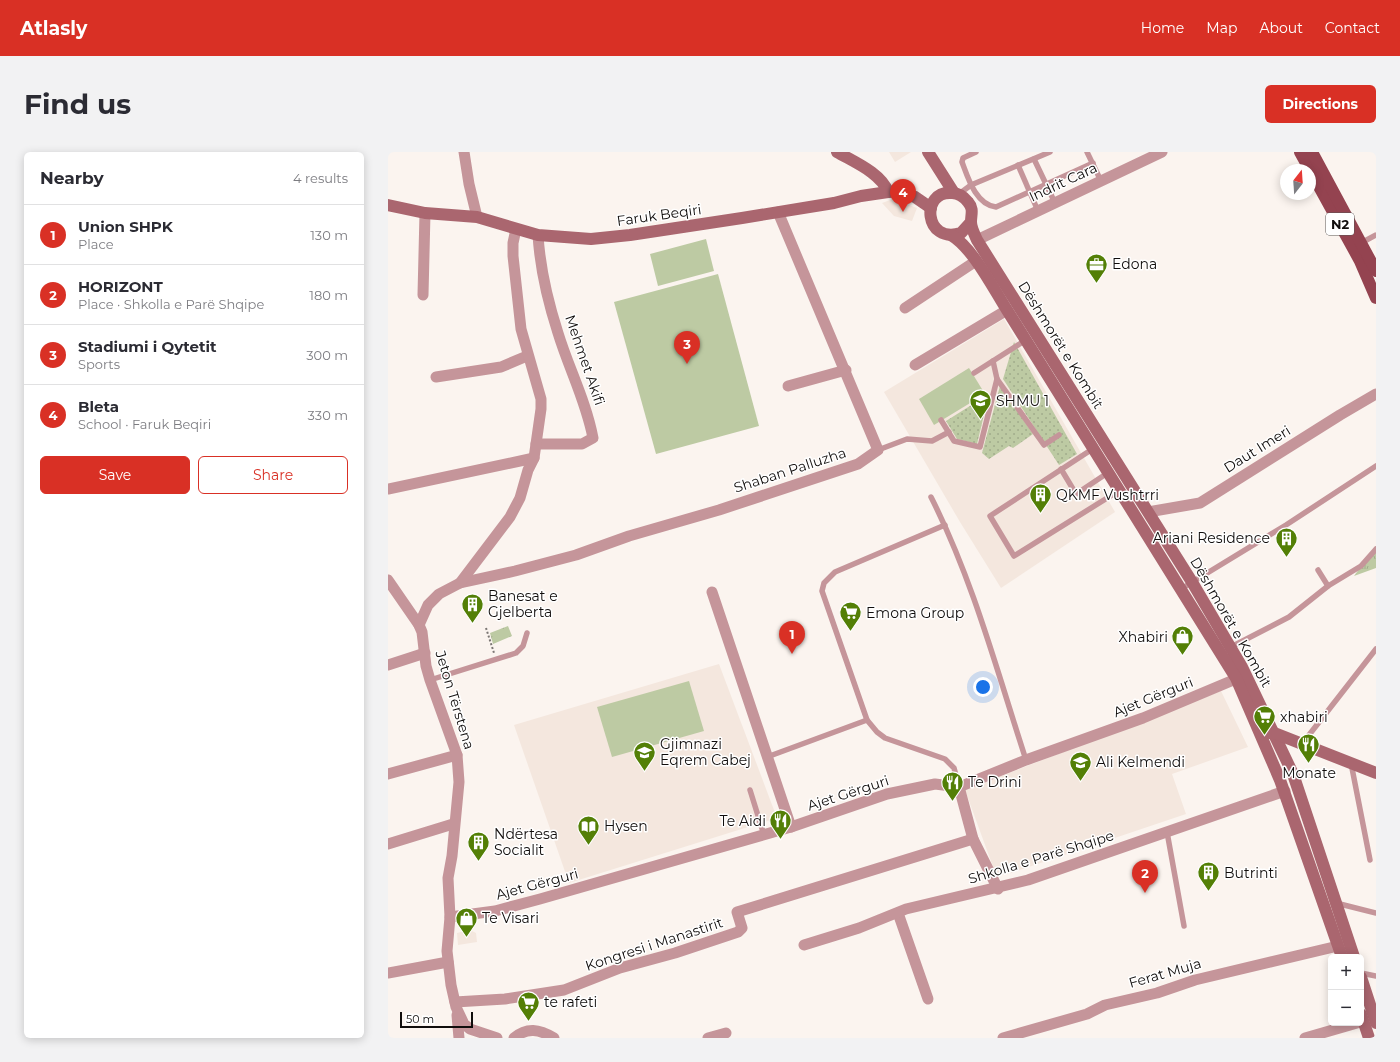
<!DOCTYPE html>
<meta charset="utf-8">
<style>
body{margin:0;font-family:Montserrat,sans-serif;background:#f2f2f3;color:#2b2b33}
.controls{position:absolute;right:12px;bottom:12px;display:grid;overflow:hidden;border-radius:6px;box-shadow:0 2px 10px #0003}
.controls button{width:36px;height:36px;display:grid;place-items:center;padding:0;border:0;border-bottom:1px solid #e1e1e2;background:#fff;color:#2b2b33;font:20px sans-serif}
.compass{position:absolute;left:892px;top:12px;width:36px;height:36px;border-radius:50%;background:#fff;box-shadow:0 2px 10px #0003;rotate:17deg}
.scale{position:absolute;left:12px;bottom:10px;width:73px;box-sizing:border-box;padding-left:4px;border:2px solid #100d0c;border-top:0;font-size:11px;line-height:14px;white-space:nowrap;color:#100d0c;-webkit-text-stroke:3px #fff;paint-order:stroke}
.you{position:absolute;left:595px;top:535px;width:14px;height:14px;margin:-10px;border:3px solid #fff;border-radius:50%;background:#1a73e8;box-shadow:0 0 0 6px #1a73e833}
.badge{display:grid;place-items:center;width:26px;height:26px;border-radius:50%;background:#d93025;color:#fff;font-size:13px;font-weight:700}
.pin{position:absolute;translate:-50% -33px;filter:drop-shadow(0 1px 2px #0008)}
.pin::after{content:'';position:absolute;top:21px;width:14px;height:12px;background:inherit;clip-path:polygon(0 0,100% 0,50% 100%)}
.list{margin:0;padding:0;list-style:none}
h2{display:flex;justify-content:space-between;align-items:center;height:52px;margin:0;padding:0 16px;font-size:17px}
h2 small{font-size:13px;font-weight:400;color:#7c7c81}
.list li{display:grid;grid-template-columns:26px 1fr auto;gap:12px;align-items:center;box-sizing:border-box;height:60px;padding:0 16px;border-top:1px solid #e1e1e2}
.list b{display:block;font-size:15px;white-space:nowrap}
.list p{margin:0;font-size:13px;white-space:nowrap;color:#7c7c81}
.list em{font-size:13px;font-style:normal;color:#7c7c81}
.actions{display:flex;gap:8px;padding:12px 16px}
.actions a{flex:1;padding:9px 0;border:1px solid #d93025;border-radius:6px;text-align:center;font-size:14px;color:#d93025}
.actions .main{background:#d93025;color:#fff}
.map{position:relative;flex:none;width:988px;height:886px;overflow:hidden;border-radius:6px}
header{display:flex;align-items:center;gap:24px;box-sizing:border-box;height:56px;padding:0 20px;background:#d93025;color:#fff}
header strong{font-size:19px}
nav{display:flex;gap:22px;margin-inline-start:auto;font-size:14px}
.intro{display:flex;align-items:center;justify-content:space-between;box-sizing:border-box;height:96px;padding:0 24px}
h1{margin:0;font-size:28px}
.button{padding:10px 18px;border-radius:6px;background:#d93025;color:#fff;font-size:14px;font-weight:700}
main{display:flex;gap:24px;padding:0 24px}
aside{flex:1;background:#fff;border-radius:6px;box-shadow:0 2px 10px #0003}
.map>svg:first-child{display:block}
.built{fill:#f4e7de}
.grass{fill:url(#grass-tufts)}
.park{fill:url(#park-dots)}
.garden{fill:#bdcaa3}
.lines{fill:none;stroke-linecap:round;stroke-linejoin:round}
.path{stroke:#7b7673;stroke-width:2;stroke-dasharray:2 2;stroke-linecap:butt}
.lane{stroke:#c5959a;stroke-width:5.5}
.street{stroke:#c5959a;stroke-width:11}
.secondary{stroke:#aa666f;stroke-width:12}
.primary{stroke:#944350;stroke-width:12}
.labels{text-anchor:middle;stroke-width:3;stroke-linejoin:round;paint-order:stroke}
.shield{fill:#fff;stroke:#585655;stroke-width:1}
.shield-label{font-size:13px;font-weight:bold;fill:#100d0c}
.street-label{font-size:14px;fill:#100d0c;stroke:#fff}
.poi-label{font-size:14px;fill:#100d0c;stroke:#fff;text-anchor:start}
</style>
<header>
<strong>Atlasly</strong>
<nav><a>Home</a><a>Map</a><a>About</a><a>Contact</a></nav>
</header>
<div class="intro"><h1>Find us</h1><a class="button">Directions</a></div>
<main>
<aside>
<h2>Nearby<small>4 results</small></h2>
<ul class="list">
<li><span class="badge">1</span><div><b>Union SHPK</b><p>Place</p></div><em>130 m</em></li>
<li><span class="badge">2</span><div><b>HORIZONT</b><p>Place · Shkolla e Parë Shqipe</p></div><em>180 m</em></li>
<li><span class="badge">3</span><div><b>Stadiumi i Qytetit</b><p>Sports</p></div><em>300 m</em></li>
<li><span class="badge">4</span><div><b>Bleta</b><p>School · Faruk Beqiri</p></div><em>330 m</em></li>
</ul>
<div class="actions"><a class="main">Save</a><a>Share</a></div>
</aside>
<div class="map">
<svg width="988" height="886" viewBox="0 0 988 886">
<defs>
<pattern id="grass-tufts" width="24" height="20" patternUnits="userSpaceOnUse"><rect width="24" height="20" fill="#bdcaa3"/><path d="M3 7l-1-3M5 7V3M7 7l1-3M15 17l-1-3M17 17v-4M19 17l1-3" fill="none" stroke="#a1ac8b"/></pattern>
<pattern id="park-dots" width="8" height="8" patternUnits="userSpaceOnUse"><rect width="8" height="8" fill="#bdcaa3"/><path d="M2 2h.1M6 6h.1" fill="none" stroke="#a1ac8b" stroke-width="1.8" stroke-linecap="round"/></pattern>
</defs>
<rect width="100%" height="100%" fill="#fbf4ef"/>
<g class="built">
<path d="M501,0H523L507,10Z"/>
<path d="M505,47L529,56L524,69L506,64L494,51Z"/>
<path d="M616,167L727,360L613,436L572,370L496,240Z"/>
<path d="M331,512L389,666L181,731L126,573Z"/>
<path d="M833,539L860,595L784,622L798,662L620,722L608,723L577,638Z"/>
<path d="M82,778L88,781L89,790L70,793L69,781Z"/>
</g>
<g class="grass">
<path d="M988,394V416L966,424Z"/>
<path d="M120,474L124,484L105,492L102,481Z"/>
</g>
<g class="park">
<path d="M626,190L689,302L671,313L615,227Z"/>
<path d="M612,234L645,282L625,296L621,294L601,307L594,301Z"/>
<path d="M601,242L589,292L569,287L558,269Z"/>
</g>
<g class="garden">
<path d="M318,87L326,119L270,134L262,102Z"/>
<path d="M330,122L371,274L268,302L226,150Z"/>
<path d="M581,216L597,242L546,273L531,247Z"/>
<path d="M301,529L316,579L224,605L209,555Z"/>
</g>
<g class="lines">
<path class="path" d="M98,476L106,501"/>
<g class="lane">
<path d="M588,0L575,6L574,10C580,26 588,53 608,55L705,11"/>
<path d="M699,0L713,29"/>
<path d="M646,7L667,51"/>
<path d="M630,13L650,59"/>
<path d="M571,42L583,33L662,0"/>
<path d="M973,91L988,83"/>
<path d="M605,209L609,227L656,293L671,283"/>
<path d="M586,221L638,188"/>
<path d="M553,268L566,289L592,295L609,227"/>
<path d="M706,296L602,364L626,404L732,338"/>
<path d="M490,298L519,287L544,289L561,280"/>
<path d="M673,317L688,342L721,320"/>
<path d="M543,345C585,428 609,519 638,608"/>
<path d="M557,373L447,420L436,431L434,439L479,568L489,580L497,586L557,607L566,616L571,635"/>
<path d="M930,418L940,434L973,414L988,397"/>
<path d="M793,437L898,373L988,314"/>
<path d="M841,496L901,465L940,434"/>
<path d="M42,528L128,501L135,494L139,481"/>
<path d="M914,592L988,497"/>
<path d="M379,605L479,568"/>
<path d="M963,611L982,708"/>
<path d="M362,638L376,683"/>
<path d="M779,680L796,774"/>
<path d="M948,751L988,761"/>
<path d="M973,821L988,824"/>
</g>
<g class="street">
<path d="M76,0L81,32L89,65"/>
<path d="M589,88L774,0"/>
<path d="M35,143L37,61"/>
<path d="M517,156L588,109"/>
<path d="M527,213L619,158"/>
<path d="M48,225L113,215L139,204"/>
<path d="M400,234L458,218"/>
<path d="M148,292H194L205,286C198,249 181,217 170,181C160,150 152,116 150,83"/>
<path d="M0,337L146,306"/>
<path d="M760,360L812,351L952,263L988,242"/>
<path d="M0,428L31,473"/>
<path d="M72,431L127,419L188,403L241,384L331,358L470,312L490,298L390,60"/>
<path d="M324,440L403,675"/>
<path d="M0,513L37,501"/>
<path d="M0,622L69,603"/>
<path d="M571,635L585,687"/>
<path d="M0,692L65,672"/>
<path d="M510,761L540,847"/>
<path d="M62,765L107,759L152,747L403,675L499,642L547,632L571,635L638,608L755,566L855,524"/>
<path d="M416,793L471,776L518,757L640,728L897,639"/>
<path d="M0,821L60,810"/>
<path d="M67,850L117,847L176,838L232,816L287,801L350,780L354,776L349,760L585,687L610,737"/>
<path d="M69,863L71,886"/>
<path d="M109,886L82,877L76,872L68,855L63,833L59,799L62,765L60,726L64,704L71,630L69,603L42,528L38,514L34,480L31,473L40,453L51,442L72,431L122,365L132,346L140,318L146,306L153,257V247L133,177L125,104V91L128,77"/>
<path d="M126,886C139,875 151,877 166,886"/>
<path d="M320,886L338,881"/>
<path d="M615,886L699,862L717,853L769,841L807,828L950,794"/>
<path d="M917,886L969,871"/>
</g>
<g class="secondary">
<path d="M449,0C466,10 493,21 500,40"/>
<path d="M540,0L566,41"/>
<path d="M0,53L37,61L89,65L150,83L203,87L242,83L354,66L446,51L473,44L500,40L510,39L527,45L543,56"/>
<path d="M583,70L573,81C536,93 532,38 564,41C571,41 576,45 580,50C586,57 583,62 583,70C583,76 587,83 589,88L804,430L854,515L905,622L966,805"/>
<path d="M563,83C585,96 605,136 619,158L848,526L892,628L954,805"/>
<path d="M881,581L884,580L988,621"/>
<path d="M973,825L988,871"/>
<path d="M973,862L981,886"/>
</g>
<g class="primary">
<path d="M912,0L972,109L988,146"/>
<path d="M924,0L988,119"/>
</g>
</g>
<defs>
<symbol id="office-pin" viewBox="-11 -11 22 30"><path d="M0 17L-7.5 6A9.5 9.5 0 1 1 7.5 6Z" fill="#537f06" stroke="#fff"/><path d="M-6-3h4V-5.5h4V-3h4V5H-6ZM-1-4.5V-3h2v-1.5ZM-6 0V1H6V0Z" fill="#fff"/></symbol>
<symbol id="school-pin" viewBox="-11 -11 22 30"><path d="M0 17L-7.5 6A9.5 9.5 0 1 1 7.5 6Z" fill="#537f06" stroke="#fff"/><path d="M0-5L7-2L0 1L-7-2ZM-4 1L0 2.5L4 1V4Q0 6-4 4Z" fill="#fff"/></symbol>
<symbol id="building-pin" viewBox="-11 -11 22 30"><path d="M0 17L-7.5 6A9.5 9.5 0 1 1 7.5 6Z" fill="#537f06" stroke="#fff"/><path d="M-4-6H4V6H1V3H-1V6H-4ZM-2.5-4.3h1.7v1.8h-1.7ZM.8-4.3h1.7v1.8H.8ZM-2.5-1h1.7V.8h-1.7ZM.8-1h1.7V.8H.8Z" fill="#fff"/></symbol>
<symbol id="supermarket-pin" viewBox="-11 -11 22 30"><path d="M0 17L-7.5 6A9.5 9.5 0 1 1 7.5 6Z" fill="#537f06" stroke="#fff"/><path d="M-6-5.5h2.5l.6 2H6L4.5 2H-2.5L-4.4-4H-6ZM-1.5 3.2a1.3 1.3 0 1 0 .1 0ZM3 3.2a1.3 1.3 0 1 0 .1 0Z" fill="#fff"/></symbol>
<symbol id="shop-pin" viewBox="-11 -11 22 30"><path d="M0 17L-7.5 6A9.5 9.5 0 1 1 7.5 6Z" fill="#537f06" stroke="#fff"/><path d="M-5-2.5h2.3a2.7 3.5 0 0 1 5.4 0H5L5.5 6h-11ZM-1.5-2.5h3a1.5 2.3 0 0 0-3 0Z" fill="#fff"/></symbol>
<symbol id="restaurant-pin" viewBox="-11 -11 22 30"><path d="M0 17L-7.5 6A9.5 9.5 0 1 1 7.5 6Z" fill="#537f06" stroke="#fff"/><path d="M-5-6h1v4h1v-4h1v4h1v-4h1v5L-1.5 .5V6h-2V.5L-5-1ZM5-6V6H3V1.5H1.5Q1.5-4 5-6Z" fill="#fff"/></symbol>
<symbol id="library-pin" viewBox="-11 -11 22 30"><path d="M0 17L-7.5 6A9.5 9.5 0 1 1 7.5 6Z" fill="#537f06" stroke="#fff"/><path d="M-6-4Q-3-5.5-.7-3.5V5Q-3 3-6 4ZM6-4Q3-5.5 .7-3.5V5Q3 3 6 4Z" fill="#fff"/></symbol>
</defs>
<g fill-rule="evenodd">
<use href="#office-pin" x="696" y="100" width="25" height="34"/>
<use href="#school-pin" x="580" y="236" width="25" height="34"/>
<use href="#building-pin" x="640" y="330" width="25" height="34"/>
<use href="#building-pin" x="886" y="374" width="25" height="34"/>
<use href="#building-pin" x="72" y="440" width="25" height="34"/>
<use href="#supermarket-pin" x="450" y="448" width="25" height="34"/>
<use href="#shop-pin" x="782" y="472" width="25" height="34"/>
<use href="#supermarket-pin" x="864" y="552" width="25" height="34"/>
<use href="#restaurant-pin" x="908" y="580" width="25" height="34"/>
<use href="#school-pin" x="244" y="588" width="25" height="34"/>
<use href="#school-pin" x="680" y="598" width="25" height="34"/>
<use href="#restaurant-pin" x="552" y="618" width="25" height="34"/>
<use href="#restaurant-pin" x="380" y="656" width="25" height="34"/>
<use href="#library-pin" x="188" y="662" width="25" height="34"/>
<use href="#building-pin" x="78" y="678" width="25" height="34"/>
<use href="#building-pin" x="808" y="708" width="25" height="34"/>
<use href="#shop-pin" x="66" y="754" width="25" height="34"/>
<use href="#supermarket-pin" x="128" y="838" width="25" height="34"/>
</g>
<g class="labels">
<rect class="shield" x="938" y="61" width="28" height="22" rx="3"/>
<g class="shield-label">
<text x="952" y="77">N2</text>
</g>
<g class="street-label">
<text transform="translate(675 30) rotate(-25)" y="5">Indrit Cara</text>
<text transform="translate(271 63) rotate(-8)" y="5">Faruk Beqiri</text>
<text transform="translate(673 193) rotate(58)" y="5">Dëshmorët e Kombit</text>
<text transform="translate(197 208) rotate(71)" y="5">Mehmet Akifi</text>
<text transform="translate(869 297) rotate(-32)" y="5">Daut Imeri</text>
<text transform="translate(402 318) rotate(-18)" y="5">Shaban Palluzha</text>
<text transform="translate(843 470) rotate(60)" y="5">Dëshmorët e Kombit</text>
<text transform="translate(765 545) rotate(-22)" y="5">Ajet Gërguri</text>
<text transform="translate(67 548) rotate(73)" y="5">Jeton Tërstena</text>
<text transform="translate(460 641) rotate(-18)" y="5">Ajet Gërguri</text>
<text transform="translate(653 705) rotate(-17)" y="5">Shkolla e Parë Shqipe</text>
<text transform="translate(149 732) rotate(-15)" y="5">Ajet Gërguri</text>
<text transform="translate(266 792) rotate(-18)" y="5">Kongresi i Manastirit</text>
<text transform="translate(777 821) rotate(-16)" y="5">Ferat Muja</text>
</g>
<g class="poi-label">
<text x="724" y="117">Edona</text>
<text x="608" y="254">SHMU 1</text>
<text x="668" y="348">QKMF Vushtrri</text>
<text x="882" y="391" text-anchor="end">Ariani Residence</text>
<text x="100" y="449">Banesat e<tspan x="100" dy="16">Gjelberta</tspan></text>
<text x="478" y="466">Emona Group</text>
<text x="780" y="490" text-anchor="end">Xhabiri</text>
<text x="892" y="570">xhabiri</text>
<text x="272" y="597">Gjimnazi<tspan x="272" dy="16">Eqrem Cabej</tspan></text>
<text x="708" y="615">Ali Kelmendi</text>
<text x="921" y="626" text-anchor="middle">Monate</text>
<text x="580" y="635">Te Drini</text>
<text x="378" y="674" text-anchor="end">Te Aidi</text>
<text x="216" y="679">Hysen</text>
<text x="106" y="687">Ndërtesa<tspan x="106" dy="16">Socialit</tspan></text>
<text x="836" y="726">Butrinti</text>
<text x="94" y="771">Te Visari</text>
<text x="156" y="855">te rafeti</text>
</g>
</g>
</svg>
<div class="controls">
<button>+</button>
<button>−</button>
</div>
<svg class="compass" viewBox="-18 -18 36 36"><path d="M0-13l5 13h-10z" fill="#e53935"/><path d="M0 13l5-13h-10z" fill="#7c7c81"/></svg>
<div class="scale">50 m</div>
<div class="you"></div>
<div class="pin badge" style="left:404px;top:502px">1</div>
<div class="pin badge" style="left:757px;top:741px">2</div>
<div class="pin badge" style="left:299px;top:212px">3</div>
<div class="pin badge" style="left:515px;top:60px">4</div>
</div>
</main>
